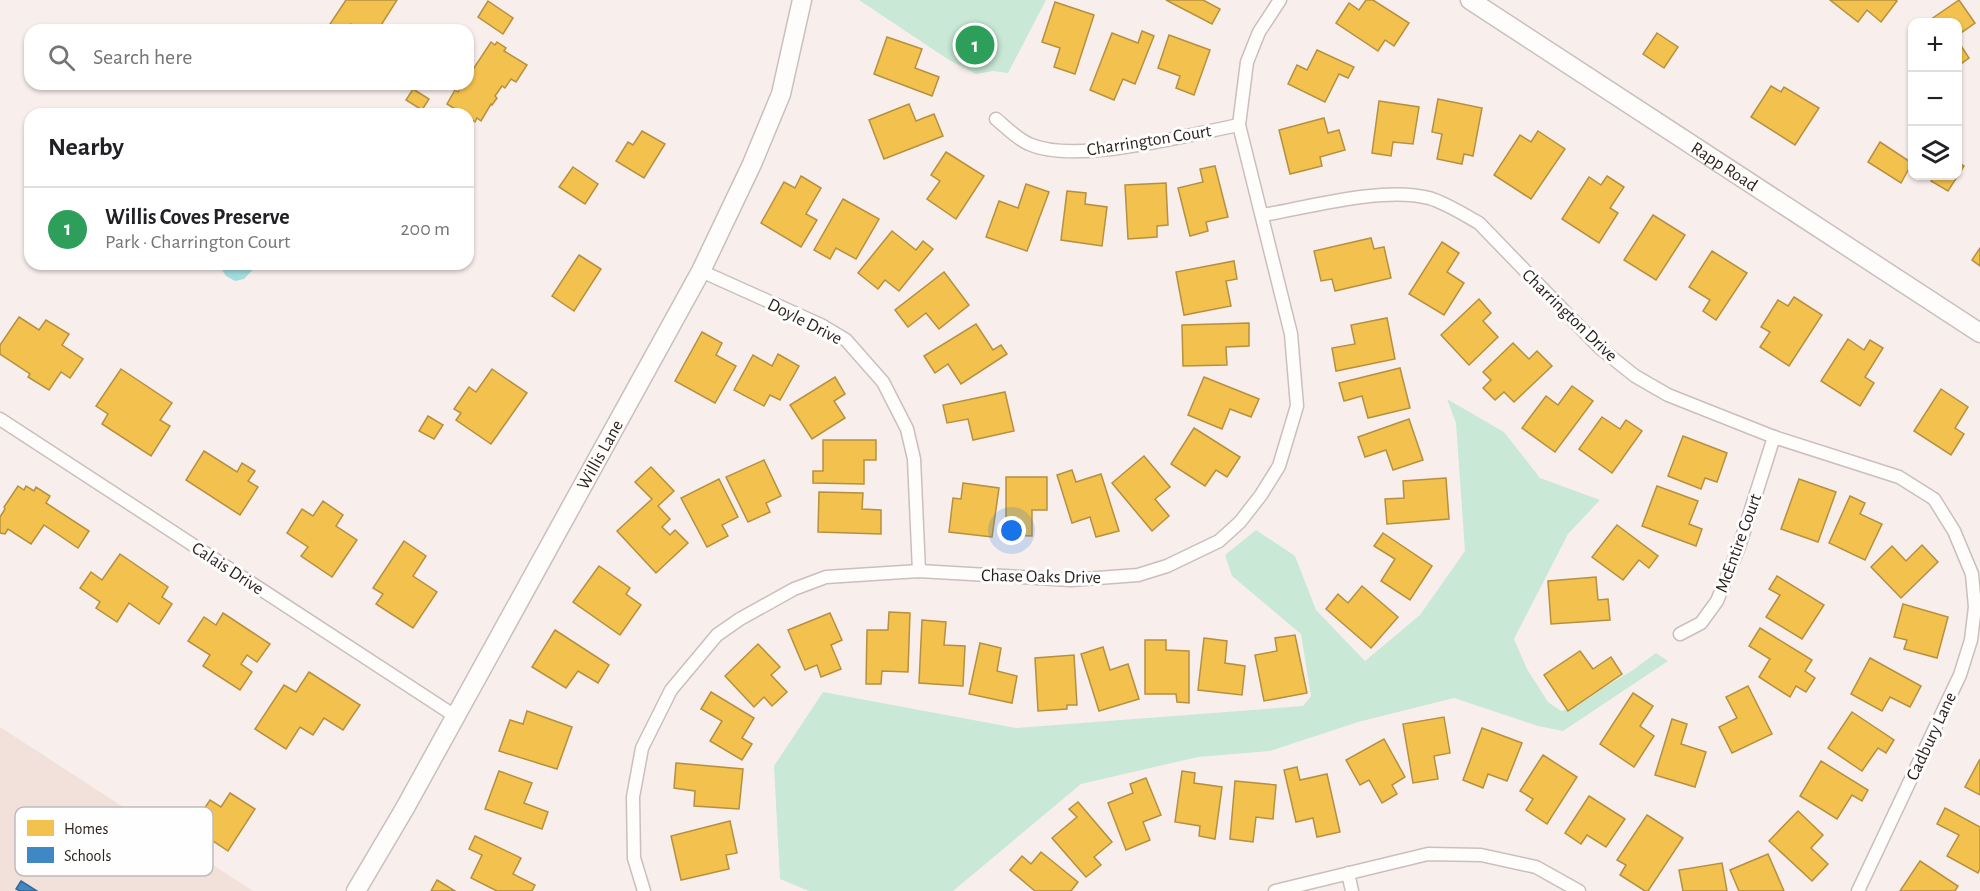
<!DOCTYPE html>
<meta charset="utf-8">
<style>
body{margin:0;font-family:"Alegreya Sans",sans-serif;background:#f6f6f6;color:#202124}
.controls{position:absolute;right:18px;top:18px;display:grid;overflow:hidden;border-radius:12px;box-shadow:0 2px 4px #0004}
.controls button{width:54px;height:54px;display:grid;place-items:center;padding:0;border:0;border-bottom:2px solid #e0e0e0;background:#fff;color:#202124;font:30px sans-serif}
.you{position:absolute;left:1012px;top:531px;width:21px;height:21px;margin:-15px;border:4px solid #fff;border-radius:50%;background:#1a73e8;box-shadow:0 0 0 9px #1a73e833}
.badge{display:grid;place-items:center;width:39px;height:39px;border-radius:50%;background:#716864;color:#fff;font-size:20px;font-weight:700}
.pin{position:absolute;translate:-50% -50%;border:3px solid #fff;box-shadow:0 2px 6px #0006}
.list{margin:0;padding:0;list-style:none}
h2{display:flex;justify-content:space-between;align-items:center;height:78px;margin:0;padding:0 24px;font-size:26px}
h2 small{font-size:20px;font-weight:400;color:#757577}
.list li{display:grid;grid-template-columns:39px 1fr auto;gap:18px;align-items:center;box-sizing:border-box;height:84px;padding:0 24px;border-top:2px solid #e0e0e0}
.list b{display:block;font-size:22px;white-space:nowrap}
.list p{margin:0;font-size:20px;white-space:nowrap;color:#757577}
.list em{font-size:20px;font-style:normal;color:#757577}
.icon{flex:none;width:33px;height:33px;fill:none;stroke:currentColor;stroke-width:2;stroke-linecap:round;stroke-linejoin:round}
.map{position:relative;flex:none;width:1980px;height:891px;overflow:hidden}
.search{position:absolute;background:#fff;box-shadow:0 2px 4px #0004;left:24px;top:24px;width:450px;height:66px;display:flex;align-items:center;gap:15px;box-sizing:border-box;padding:0 21px;border-radius:18px;color:#757577;font-size:22px}
.panel{position:absolute;background:#fff;box-shadow:0 2px 4px #0004;left:24px;top:108px;width:450px;height:162px;border-radius:18px}
.map>svg:first-child{display:block}
.built{fill:#f2e1db}
.green{fill:#c9e8d6}
.water{fill:#a3dde0}
.homes{fill:#f2c14e;stroke:#b6903f;stroke-width:1.5}
.schools{fill:#3f88c5;stroke:#386892;stroke-width:1.5}
.lines{fill:none;stroke-linecap:round;stroke-linejoin:round}
.street-casing{stroke:#c9bfbc;stroke-width:15}
.secondary-casing{stroke:#c9bfbc;stroke-width:21}
.street{stroke:#fefdfc;stroke-width:12}
.secondary{stroke:#fefdfc;stroke-width:18}
.labels{text-anchor:middle;stroke-width:6;stroke-linejoin:round;paint-order:stroke}
.street-label{font-size:18px;fill:#291f1b;stroke:#fefefe}
.key{fill:#fefefe;stroke:#bebbba;stroke-width:1.5}
.key-label{font-size:16px;fill:#291f1b}
</style>
<div class="map">
<svg width="1980" height="891" viewBox="0 0 1980 891">
<rect width="100%" height="100%" fill="#f8efec"/>
<path class="built" d="M0,727L253,891H0Z"/>
<g class="green">
<path d="M859,0H1046L1008,73L993,71L976,74L949,60Z"/>
<path d="M1447,399L1504,432L1540,478L1600,500L1568,534L1514,639L1527,669L1548,702L1561,711L1568,709L1633,670L1656,653L1668,661L1563,731L1538,726L1454,698L1358,722L1270,751L1198,757L1081,784L953,891H809L780,879L774,766L823,692L1016,728L1303,706L1311,696L1301,634L1232,576L1225,555L1256,530L1295,556L1316,610L1365,661L1420,615L1465,551L1456,423Z"/>
</g>
<path class="water" d="M218,264H258L244,279L235,281L226,276Z"/>
<g class="homes">
<path d="M346,0H397L378,30H360L351,24L347,30H338L330,24Z"/>
<path d="M1166,0H1203L1220,9L1212,24Z"/>
<path d="M1366,0H1373L1409,23L1394,46L1385,40L1378,51L1336,23L1349,3L1359,10Z"/>
<path d="M1830,0H1895L1897,1L1881,22L1867,10L1858,22Z"/>
<path d="M1959,0L1975,23L1958,35V22H1927Z"/>
<path d="M488,1L513,18L503,34L478,17Z"/>
<path d="M1055,2L1094,15L1075,74L1054,67L1060,48L1042,42Z"/>
<path d="M1142,31L1154,36L1135,84L1123,79L1114,100L1090,90L1112,33L1138,43Z"/>
<path d="M1657,33L1678,47L1664,68L1643,54Z"/>
<path d="M1169,35L1210,50L1194,95L1176,88L1180,76L1158,68Z"/>
<path d="M887,37L922,49L915,68L939,77L932,96L874,74Z"/>
<path d="M1958,41L1969,58L1958,66Z"/>
<path d="M491,42L495,45L497,42L506,48L504,51L527,65L516,82L511,79L505,88L502,86L495,96L497,98L492,105L491,104L481,121L477,118L475,122L468,117V114H463L447,104L455,90L458,92L463,84H468V77Z"/>
<path d="M1317,50L1354,67L1348,78L1339,74L1325,102L1288,84L1297,65L1307,70Z"/>
<path d="M1771,86L1781,92L1784,87L1819,108L1795,145L1751,117Z"/>
<path d="M413,89L429,99L422,110L406,100Z"/>
<path d="M1438,99L1482,108L1473,156L1464,154L1462,164L1437,159L1442,134L1432,132Z"/>
<path d="M1379,101L1419,107L1413,144L1393,142L1391,156L1372,153Z"/>
<path d="M909,104L916,121L934,114L943,136L884,159L869,120Z"/>
<path d="M1324,118L1328,133L1339,130L1345,150L1320,157L1322,166L1290,174L1279,130Z"/>
<path d="M642,131L665,144L644,178L616,161L628,142L633,145Z"/>
<path d="M1538,131L1565,149L1531,199L1494,175L1520,135L1531,142Z"/>
<path d="M1880,142L1912,163L1901,183L1868,162Z"/>
<path d="M946,152L984,176L956,219L927,199L940,181L931,175Z"/>
<path d="M1958,162L1964,166L1948,191L1931,181L1934,176H1958Z"/>
<path d="M1215,166L1228,217L1206,222L1208,231L1190,236L1178,188L1203,182L1200,169Z"/>
<path d="M573,167L598,184L585,204L559,187Z"/>
<path d="M801,176L821,188L806,214L817,220L801,247L761,223L784,182L795,188Z"/>
<path d="M1607,176L1624,187L1610,208L1618,213L1599,243L1562,219L1589,177L1601,185Z"/>
<path d="M1166,183L1168,225L1157,226V237L1128,239L1125,185Z"/>
<path d="M1026,184L1049,192L1027,251L986,237L999,201L1018,208Z"/>
<path d="M1067,191L1086,193L1085,204L1107,207L1102,246L1061,240Z"/>
<path d="M843,199L879,219L856,259L836,248L830,259L814,250Z"/>
<path d="M1653,215L1685,235L1656,280L1624,260Z"/>
<path d="M892,231L916,250L923,241L933,249L899,291L885,280L878,289L858,273Z"/>
<path d="M1371,238L1374,249L1384,247L1391,278L1335,291L1332,279L1321,281L1314,251Z"/>
<path d="M1442,242L1459,253L1447,272L1464,283L1444,315L1409,294Z"/>
<path d="M1980,248V266L1972,260Z"/>
<path d="M1712,251L1747,273L1716,320L1703,311L1710,300L1689,287Z"/>
<path d="M579,255L601,269L574,311L552,296Z"/>
<path d="M1234,261L1237,279L1226,281L1231,306L1184,315L1176,272Z"/>
<path d="M944,272L969,305L939,329L926,313L908,327L895,310Z"/>
<path d="M1794,297L1822,315L1789,366L1760,347L1770,332L1761,327L1778,300L1788,306Z"/>
<path d="M1479,299L1491,313L1483,321L1498,337L1469,365L1441,335Z"/>
<path d="M19,317L39,330L46,320L69,334L62,345L83,359L70,378L61,372L49,390L28,377L30,374L0,354V345Z"/>
<path d="M1387,318L1395,359L1336,371L1332,348L1355,344L1351,325Z"/>
<path d="M1249,323V346L1226,347L1227,365L1183,366L1182,325Z"/>
<path d="M976,324L993,350L1001,345L1007,354L961,384L948,364L935,373L924,356Z"/>
<path d="M702,332L722,343L716,355L736,366L715,403L675,381Z"/>
<path d="M1848,339L1864,350L1870,340L1883,348L1865,377L1874,383L1860,406L1821,381Z"/>
<path d="M1513,343L1529,359L1537,351L1552,366L1514,402L1504,392L1495,400L1483,388L1491,380L1483,372Z"/>
<path d="M778,354L799,366L780,400L770,395L764,406L734,390L753,355L772,366Z"/>
<path d="M1400,368L1410,408L1368,418L1362,396L1344,401L1339,383Z"/>
<path d="M121,369L172,403L160,420L170,426L151,456L102,424L108,414L96,406Z"/>
<path d="M492,369L527,393L491,444L456,420L461,413L454,409L469,387L476,392Z"/>
<path d="M835,377L845,394L834,401L845,418L812,439L790,405Z"/>
<path d="M1204,377L1259,399L1251,417L1230,409L1222,429L1188,415Z"/>
<path d="M1572,386L1593,401L1555,452L1522,428L1546,396L1558,405Z"/>
<path d="M1941,389L1968,407L1955,428L1964,434L1951,455L1914,431Z"/>
<path d="M1005,392L1014,431L973,440L968,419L947,423L943,405Z"/>
<path d="M428,416L443,425L434,439L419,431Z"/>
<path d="M1602,417L1620,429L1626,420L1642,431L1612,473L1579,449Z"/>
<path d="M1409,419L1423,460L1393,470L1386,450L1365,457L1358,437Z"/>
<path d="M1194,428L1240,457L1227,477L1216,470L1205,486L1171,464Z"/>
<path d="M1683,436L1727,453L1717,482L1705,478L1701,489L1668,476Z"/>
<path d="M823,440H876V460H864V484L813,483V471H823Z"/>
<path d="M204,451L237,472L242,463L255,471L248,481L258,487L240,515L186,480Z"/>
<path d="M1144,456L1170,487L1155,499L1169,516L1152,531L1112,483Z"/>
<path d="M764,460L781,496L766,503L770,512L748,522L726,477Z"/>
<path d="M651,467L674,491L658,506L670,519L662,527L670,535L675,530L688,543L656,573L617,531L652,499L635,482Z"/>
<path d="M1072,470L1076,482L1101,474L1119,531L1096,537L1090,517L1072,523L1057,475Z"/>
<path d="M1006,477H1047V510H1032V536L1006,535Z"/>
<path d="M1446,478L1449,519L1387,524L1385,499L1404,498L1403,481Z"/>
<path d="M719,479L738,517L722,525L728,536L707,547L681,498Z"/>
<path d="M1799,479L1836,492L1818,542L1781,529Z"/>
<path d="M963,483L999,488L992,537L949,532L953,498L961,499Z"/>
<path d="M18,486L24,490L26,486L34,491L36,487L50,496L46,503L89,531L78,548L44,525L31,544L8,529L5,534L0,533V517L5,509L4,507Z"/>
<path d="M1657,486L1698,501L1689,524L1702,529L1696,546L1642,526Z"/>
<path d="M819,492L863,493L862,509L881,510V534L818,532Z"/>
<path d="M1850,496L1865,503L1860,514L1882,524L1865,560L1829,543Z"/>
<path d="M323,501L343,515L336,526L357,540L332,577L301,556L308,547L287,533L302,509L313,516Z"/>
<path d="M1617,525L1658,556L1649,568L1639,560L1623,580L1592,557Z"/>
<path d="M1383,533L1432,566L1410,600L1381,581L1395,559L1374,546Z"/>
<path d="M404,541L426,556L413,576L437,592L413,628L376,604L383,594L373,588Z"/>
<path d="M1922,545L1938,562L1901,598L1871,567L1892,546L1906,561Z"/>
<path d="M120,554L168,587L162,597L172,604L159,624L129,603L117,622L96,608L100,602L80,588L91,572L102,580Z"/>
<path d="M599,566L630,588L626,594L641,605L620,635L573,602Z"/>
<path d="M1777,576L1824,605L1802,639L1766,617L1780,595L1769,589Z"/>
<path d="M1596,577L1598,600L1608,599L1610,620L1551,624L1548,581Z"/>
<path d="M1362,586L1398,617L1371,648L1326,609L1338,594L1348,603Z"/>
<path d="M1903,604L1948,617L1937,658L1904,649L1907,640L1894,637Z"/>
<path d="M889,612L910,613L908,672L882,671L881,684H866L867,630H888Z"/>
<path d="M223,613L270,644L257,662L247,655L241,664L252,672L240,690L203,666L210,655L188,641L204,617L216,625Z"/>
<path d="M830,613L842,640L831,645L841,669L821,677L817,665L805,670L788,630Z"/>
<path d="M922,620L946,622L944,645L965,646L963,686L919,683Z"/>
<path d="M1760,628L1812,660L1805,671L1815,678L1806,692L1796,686L1790,697L1759,677L1770,659L1749,646Z"/>
<path d="M555,630L609,665L598,683L578,671L566,688L532,667Z"/>
<path d="M1295,635L1307,693L1264,701L1255,655L1277,651L1275,638Z"/>
<path d="M1204,638L1227,641L1225,663L1245,666L1242,695L1198,690Z"/>
<path d="M1145,640H1166V650L1189,651V703L1177,702L1176,694H1145Z"/>
<path d="M980,643L1001,648L997,671L1017,676L1012,703L969,694Z"/>
<path d="M758,644L780,667L771,675L787,692L772,706L764,697L754,707L725,676Z"/>
<path d="M1103,647L1110,670L1128,664L1139,699L1099,711L1081,654Z"/>
<path d="M1580,651L1593,669L1611,657L1622,674L1568,711L1544,675Z"/>
<path d="M1074,655L1077,705H1067V709L1038,711L1035,658Z"/>
<path d="M1870,658L1921,686L1910,707L1890,697L1882,711L1851,694Z"/>
<path d="M309,672L360,705L343,730L324,718L313,735L300,727L286,749L255,729L284,685L296,692Z"/>
<path d="M1748,686L1772,734L1732,753L1719,727L1737,718L1726,697Z"/>
<path d="M711,692L754,718L742,738L752,744L742,760L710,741L722,721L701,709Z"/>
<path d="M1633,693L1653,706L1640,726L1654,736L1634,767L1600,744Z"/>
<path d="M527,711L572,727L557,769L499,751L510,720L523,724Z"/>
<path d="M1852,712L1894,740L1886,753L1878,748L1862,771L1828,748Z"/>
<path d="M1444,717L1450,753L1434,756L1438,779L1413,783L1403,724Z"/>
<path d="M1672,719L1687,724L1681,744L1706,752L1695,787L1655,775Z"/>
<path d="M1482,728L1522,743L1507,781L1488,774L1483,788L1463,780Z"/>
<path d="M1384,739L1405,777L1392,785L1397,794L1382,803L1369,780L1360,785L1346,760Z"/>
<path d="M1543,755L1577,777L1547,824L1526,810L1533,799L1520,791Z"/>
<path d="M1980,759V795L1965,787Z"/>
<path d="M1821,761L1868,790L1862,801L1852,795L1837,819L1800,796Z"/>
<path d="M676,763L743,769L739,809L694,806L695,791L674,788Z"/>
<path d="M1297,767L1300,780L1327,774L1340,832L1317,837L1313,818L1296,822L1284,770Z"/>
<path d="M499,771L532,783L524,803L548,812L542,829L485,809Z"/>
<path d="M1182,771L1195,773L1194,783L1222,787L1215,839L1199,836L1200,826L1175,822Z"/>
<path d="M1146,778L1161,815L1143,822L1150,840L1126,850L1108,803L1133,793L1130,784Z"/>
<path d="M1235,781L1276,785L1273,819L1256,817L1253,842L1230,839Z"/>
<path d="M230,793L255,809L228,851L192,827L210,800L221,807Z"/>
<path d="M1589,796L1625,819L1606,847L1587,835L1581,844L1565,833Z"/>
<path d="M1078,802L1112,842L1094,857L1101,865L1086,877L1052,838L1077,817L1069,809Z"/>
<path d="M1945,808L1980,827V869L1978,873L1947,856L1959,835L1937,824Z"/>
<path d="M1798,811L1823,835L1811,848L1828,864L1812,881L1769,841Z"/>
<path d="M1647,815L1683,838L1648,891H1645L1620,875L1626,865L1617,860Z"/>
<path d="M730,821L737,853L726,855L729,869L681,880L671,836Z"/>
<path d="M475,836L521,858L513,874L535,885L532,891H497L471,878L482,855L469,849Z"/>
<path d="M1041,852L1078,882L1071,891H1035L1010,870L1022,856L1031,864Z"/>
<path d="M1768,854L1784,891H1739L1730,870Z"/>
<path d="M1920,861L1958,886L1955,891H1900Z"/>
<path d="M1722,863L1727,891H1683L1679,870Z"/>
<path d="M437,880L455,891H431Z"/>
</g>
<path class="schools" d="M21,881L37,891H20L16,889Z"/>
<g class="lines">
<defs>
<g id="street">
<path d="M996,119C1006,127 1017,139 1029,144C1076,165 1187,135 1239,125"/>
<path d="M1263,215C1309,207 1385,186 1429,198C1446,203 1463,214 1479,223L1600,348L1635,376L1668,395L1774,437L1899,477L1934,499L1954,531L1972,574L1975,607L1971,640L1960,675L1858,891"/>
<path d="M701,271L821,325L846,340L883,382L907,429L914,459L919,571"/>
<path d="M0,419L455,716"/>
<path d="M1680,634L1701,623L1717,601L1739,547L1774,437"/>
<path d="M1348,873L1352,891"/>
<path d="M644,891L634,858L633,797L642,748L671,690L717,635L740,619L794,589L826,577L919,571L1071,580L1138,575L1167,566L1219,541L1240,522L1261,495L1279,466L1297,406L1291,334L1239,125L1247,62L1259,32L1280,0"/>
<path d="M1275,891L1428,854L1481,855L1536,867L1579,891"/>
</g>
<g id="secondary">
<path id="s1" d="M1470,0L1980,333"/>
<path id="s2" d="M356,891L405,808L701,271L752,164L781,94L802,0"/>
</g>
</defs>
<use href="#street" class="street-casing"/>
<use href="#secondary" class="secondary-casing"/>
<use href="#street" class="street"/>
<use href="#secondary" class="secondary"/>
</g>
<g class="labels">
<g class="street-label">
<text transform="translate(1149 140) rotate(-9)" y="6">Charrington Court</text>
<text dy="6" stroke="none"><textPath href="#s1" startOffset="304">Rapp Road</textPath></text>
<text transform="translate(1570 315) rotate(44)" y="6">Charrington Drive</text>
<text transform="translate(805 321) rotate(27)" y="6">Doyle Drive</text>
<text dy="6" stroke="none"><textPath href="#s2" startOffset="500">Willis Lane</textPath></text>
<text transform="translate(1738 543) rotate(-70)" y="6">McEntire Court</text>
<text transform="translate(228 568) rotate(33)" y="6">Calais Drive</text>
<text transform="translate(1041 576) rotate(1)" y="6">Chase Oaks Drive</text>
<text transform="translate(1931 736) rotate(-65)" y="6">Cadbury Lane</text>
</g>
</g>
<rect x="15" y="807" width="198" height="69" rx="9" class="key"/>
<rect x="27" y="820" width="27" height="16" fill="#f2c14e"/>
<rect x="27" y="847" width="27" height="16" fill="#3f88c5"/>
<g class="key-label">
<text x="64" y="834">Homes</text>
<text x="64" y="861">Schools</text>
</g>
</svg>
<div class="controls">
<button>+</button>
<button>−</button>
<button><svg class="icon" aria-label="layers" viewBox="0 0 24 24"><path d="M12 4l9 5-9 5-9-5zM3 14l9 5 9-5"/></svg></button>
</div>
<div class="you"></div>
<div class="pin badge" style="left:975px;top:45px;background:#2e9e5b">1</div>
<div class="search"><svg class="icon" aria-label="search" viewBox="0 0 24 24"><circle cx="10" cy="10" r="6"/><path d="M15 15l6 6"/></svg>Search here</div>
<section class="panel">
<h2>Nearby<small></small></h2>
<ul class="list">
<li><span class="badge" style="background:#2e9e5b">1</span><div><b>Willis Coves Preserve</b><p>Park · Charrington Court</p></div><em>200 m</em></li>
</ul>
</section>
</div>
